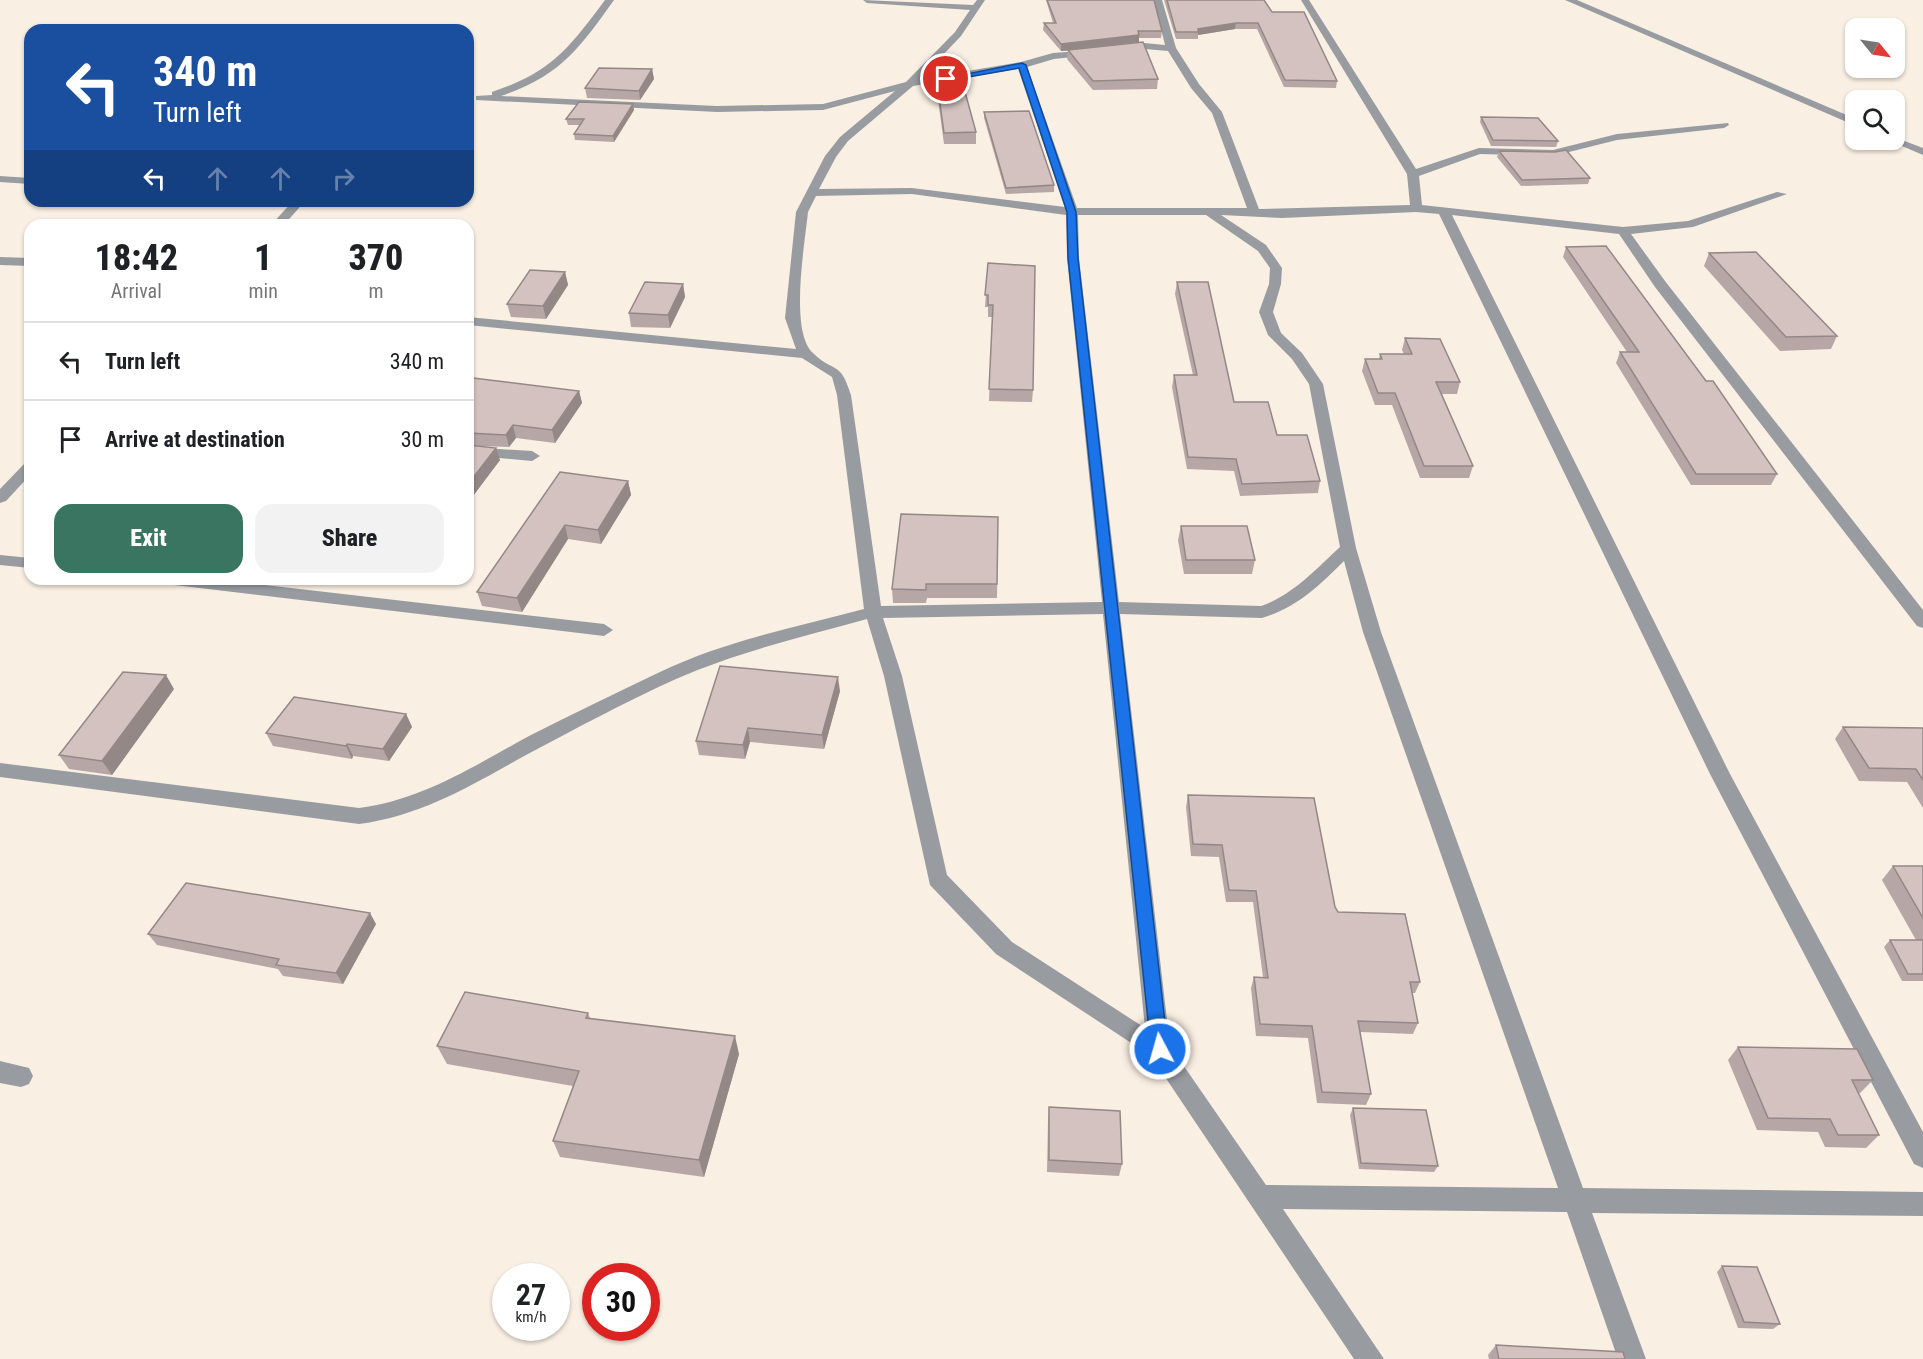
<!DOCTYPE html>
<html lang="en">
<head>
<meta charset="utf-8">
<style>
	body { margin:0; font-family:"Roboto Condensed",sans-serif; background:#f2f2f2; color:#202124; height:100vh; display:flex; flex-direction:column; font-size:22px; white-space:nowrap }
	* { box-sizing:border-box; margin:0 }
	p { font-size:20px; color:#757577 }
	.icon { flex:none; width:33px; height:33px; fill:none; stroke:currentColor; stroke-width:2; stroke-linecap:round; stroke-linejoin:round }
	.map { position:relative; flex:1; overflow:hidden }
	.panel { position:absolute; left:24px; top:219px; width:450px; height:366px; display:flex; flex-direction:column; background:#fff; border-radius:18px; box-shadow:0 2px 4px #0004 }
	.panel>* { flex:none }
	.top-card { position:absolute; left:24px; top:24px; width:450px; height:183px; border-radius:18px; box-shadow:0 2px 4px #0004; background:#1a4fa0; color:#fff; overflow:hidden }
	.needle { width:39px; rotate:120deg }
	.controls { position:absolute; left:1845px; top:18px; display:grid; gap:12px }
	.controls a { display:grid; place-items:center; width:60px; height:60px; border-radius:12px; background:#fff; box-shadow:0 2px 4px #0004; font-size:30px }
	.speed { position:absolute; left:492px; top:1263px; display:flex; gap:12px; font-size:30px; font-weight:700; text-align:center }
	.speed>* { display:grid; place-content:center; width:78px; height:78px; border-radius:50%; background:#fff; box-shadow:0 2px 4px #0004; line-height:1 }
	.speed small { font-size:15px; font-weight:400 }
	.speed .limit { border:9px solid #d22; background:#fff; color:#111 }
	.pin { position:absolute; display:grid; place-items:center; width:51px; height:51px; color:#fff; margin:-26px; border:3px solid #fff; border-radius:50%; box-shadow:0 2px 6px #0007 }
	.me { position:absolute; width:66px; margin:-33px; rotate:354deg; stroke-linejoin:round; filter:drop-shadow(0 0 4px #0008) }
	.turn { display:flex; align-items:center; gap:21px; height:126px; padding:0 30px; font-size:27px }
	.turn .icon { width:78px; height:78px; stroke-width:2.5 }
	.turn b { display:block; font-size:42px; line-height:51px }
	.lanes { display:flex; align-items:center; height:57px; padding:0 30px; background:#0003; justify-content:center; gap:30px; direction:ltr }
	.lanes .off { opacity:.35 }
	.eta { display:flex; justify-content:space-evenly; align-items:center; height:102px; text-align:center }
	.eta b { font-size:36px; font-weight:800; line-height:42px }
	.cta { display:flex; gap:12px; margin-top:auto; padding:12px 30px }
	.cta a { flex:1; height:69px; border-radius:18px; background:#397560; color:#fff; font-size:24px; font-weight:800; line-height:69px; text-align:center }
	.cta a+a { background:#f2f2f2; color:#202124 }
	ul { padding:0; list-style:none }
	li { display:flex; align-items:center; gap:18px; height:78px; padding:0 30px; border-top:2px solid #e0e0e0 }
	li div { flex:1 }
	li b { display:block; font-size:22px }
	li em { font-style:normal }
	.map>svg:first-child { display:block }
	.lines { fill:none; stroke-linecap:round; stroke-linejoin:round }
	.street { fill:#989ca1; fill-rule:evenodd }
	.wall { fill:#b6a7a6 }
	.shaded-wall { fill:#948887 }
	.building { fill:#d4c2c1; stroke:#948887; stroke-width:1.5 }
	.route { fill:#1a73e8; stroke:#114b97; stroke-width:1.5 }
</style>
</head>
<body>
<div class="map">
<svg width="1923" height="1359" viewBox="0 0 1923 1359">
	<rect width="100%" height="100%" fill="#faefe3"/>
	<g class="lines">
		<!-- street -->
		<g class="street">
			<path d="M 605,0 L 614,0 C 579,49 560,76 501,96 L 717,106 L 823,104 L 906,82 L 955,32 L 970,10 L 867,3 L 863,0 L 973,5 L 977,0 L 985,0 L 961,36 L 920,79 L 1021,62 L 1053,53 L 1094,50 L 1094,54 L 1091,55 L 1054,59 L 1027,67 L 1077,208 L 1247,208 L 1212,113 L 1191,88 L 1168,51 L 1134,48 L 1122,51 L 1117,48 L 1134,42 L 1165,45 L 1154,0 L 1162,0 L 1176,48 L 1199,84 L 1222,112 L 1259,209 L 1410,205 L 1407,174 L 1301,0 L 1309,0 L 1416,169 L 1479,148 L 1553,150 L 1617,134 L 1728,123 L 1729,125 L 1724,128 L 1617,140 L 1553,156 L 1480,154 L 1419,176 L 1422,205 L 1623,227 L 1688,221 L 1777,192 L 1787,194 L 1693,227 L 1631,234 L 1665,281 L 1923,610 L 1923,628 L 1917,626 L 1655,287 L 1619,234 L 1452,215 L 1730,774 L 1923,1132 L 1923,1168 L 1914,1164 L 1710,774 L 1439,214 L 1416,212 L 1282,218 L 1221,215 L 1266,245 L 1282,268 L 1281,284 L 1273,312 L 1281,333 L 1302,353 L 1323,384 L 1356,548 L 1381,632 L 1583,1188 L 1923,1192 L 1923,1216 L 1592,1213 L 1646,1359 L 1618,1359 L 1567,1212 L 1283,1209 L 1384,1359 L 1354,1359 L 1151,1056 L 996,954 L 930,885 L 884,676 L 867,619 C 802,637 737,652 676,679 C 625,702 575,729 526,755 C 470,786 423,815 359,824 L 0,777 L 0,763 L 359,808 C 422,800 474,766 529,736 C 572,714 616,693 660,672 C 724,641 796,627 864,609 L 837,395 L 832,377 L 802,358 L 468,325 L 468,317 L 796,349 L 785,318 L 796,212 L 825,156 L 840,137 L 895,91 L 823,110 L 717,112 L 476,100 L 476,96 L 492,95 L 492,92 C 552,72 569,48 605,0 ZM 1018,69 L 1065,207 L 912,188 L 819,189 L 836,157 L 848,141 L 913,86 ZM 912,194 L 1066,215 L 1067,258 L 1102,602 L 881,606 L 851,395 C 840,359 834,374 813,353 C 789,331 805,243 808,212 L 816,196 ZM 1078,215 L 1206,215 L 1258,251 L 1270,268 L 1269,284 L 1259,312 L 1268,335 L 1292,359 L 1309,384 L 1340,547 C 1316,569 1293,595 1261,606 L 1119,602 L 1079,258 ZM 1344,561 L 1363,632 L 1558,1188 L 1266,1185 L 1170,1046 L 1120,614 L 1262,618 C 1296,608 1319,586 1344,561 ZM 1103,614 L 1145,1028 L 1012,942 L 947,875 L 902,676 L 883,618 Z"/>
			<path d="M 1565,0 L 1577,0 L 1856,119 L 1856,126 Z"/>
			<path d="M 1894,137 L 1923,148 L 1923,155 L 1888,140 L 1894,140 Z"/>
			<path d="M 0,176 L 30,178 L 30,184 L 0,182 Z"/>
			<path d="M 293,201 L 305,201 L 284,225 L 271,225 Z"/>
			<path d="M 0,257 L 30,258 L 30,266 L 0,265 Z"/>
			<path d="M 468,447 L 532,451 L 540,456 L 532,461 L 468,455 Z"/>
			<path d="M 30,461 L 30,475 L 6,501 L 0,503 L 0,489 L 25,463 Z"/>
			<path d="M 0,555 L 30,558 L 30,568 L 0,565 Z"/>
			<path d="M 158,579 L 213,579 L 604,624 L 613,630 L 604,636 L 166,584 Z"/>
			<path d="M 0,1061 L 29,1068 L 33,1076 L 29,1084 L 21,1087 L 0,1083 Z"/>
		</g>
	</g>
	<!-- wall -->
	<g class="wall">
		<path d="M 1046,0 L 1154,0 L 1162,31 L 1161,38 L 1139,38 L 1139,42 L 1158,79 L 1157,89 L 1093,90 L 1067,59 L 1068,51 L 1061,51 L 1043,30 L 1044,23 L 1053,23 Z"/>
		<path d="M 1164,0 L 1264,0 L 1272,12 L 1337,81 L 1336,88 L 1284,87 L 1257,29 L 1235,29 L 1198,35 L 1198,39 L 1176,39 Z"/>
		<path d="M 652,69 L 654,79 L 640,100 L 587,98 L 585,88 Z"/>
		<path d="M 936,74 L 976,132 L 976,144 L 944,144 L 936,85 Z"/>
		<path d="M 634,110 L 614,142 L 575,140 L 574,134 L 580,125 L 568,125 L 566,119 Z"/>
		<path d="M 984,112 L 1054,185 L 1054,192 L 1006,194 L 984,118 Z"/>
		<path d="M 1481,117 L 1558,141 L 1556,147 L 1491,146 L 1480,122 Z"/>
		<path d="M 1499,151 L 1590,178 L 1588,184 L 1521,186 L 1497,157 Z"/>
		<path d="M 1566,247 L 1706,381 L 1777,474 L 1771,485 L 1691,485 L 1616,363 L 1620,352 L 1627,352 L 1563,257 Z"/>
		<path d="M 1709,253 L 1837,336 L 1831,349 L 1780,351 L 1704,266 Z"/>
		<path d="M 988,263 L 1033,390 L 1032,402 L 989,401 L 992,317 L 988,317 L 988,307 L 985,307 Z"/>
		<path d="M 565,272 L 568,285 L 546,319 L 511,317 L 507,304 Z"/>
		<path d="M 1177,282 L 1234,402 L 1277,435 L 1320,481 L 1318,493 L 1240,496 L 1234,471 L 1187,469 L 1172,387 L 1174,375 L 1193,375 L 1175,294 Z"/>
		<path d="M 683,284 L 685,297 L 670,328 L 631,327 L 629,313 Z"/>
		<path d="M 1405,338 L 1460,382 L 1457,394 L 1442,394 L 1473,466 L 1469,478 L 1420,478 L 1392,405 L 1375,405 L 1362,371 L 1365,359 L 1379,359 L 1380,354 L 1404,354 L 1402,350 Z"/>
		<path d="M 468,384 L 579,391 L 582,403 L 555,443 L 516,438 L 509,447 L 477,446 L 500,460 L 473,496 L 468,495 Z"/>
		<path d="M 560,472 L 628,481 L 631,495 L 601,544 L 568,539 L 522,612 L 482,606 L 477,592 Z"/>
		<path d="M 998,517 L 997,598 L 927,598 L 926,603 L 893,603 L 892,589 Z"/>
		<path d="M 1181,526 L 1255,560 L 1252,574 L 1184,574 L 1178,540 Z"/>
		<path d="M 353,579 L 368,579 L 366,581 Z"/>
		<path d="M 174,689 L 112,775 L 69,769 L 59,755 Z"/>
		<path d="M 840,691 L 824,749 L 750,742 L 745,759 L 699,755 L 696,741 Z"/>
		<path d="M 406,714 L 412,727 L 389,761 L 353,756 L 352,759 L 273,746 L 266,733 Z"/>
		<path d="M 1843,727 L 1923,728 L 1923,808 L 1907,782 L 1859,781 L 1835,739 Z"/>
		<path d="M 1188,795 L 1335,907 L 1338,912 L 1420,982 L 1415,993 L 1412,993 L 1418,1023 L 1413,1034 L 1360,1032 L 1371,1094 L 1366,1105 L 1317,1103 L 1308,1038 L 1256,1036 L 1251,988 L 1254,977 L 1263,977 L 1253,902 L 1226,902 L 1219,857 L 1191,856 L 1186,807 Z"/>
		<path d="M 1893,866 L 1923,866 L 1923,981 L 1902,981 L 1884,947 L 1890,940 L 1916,940 L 1882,880 Z"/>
		<path d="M 376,924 L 343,984 L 283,976 L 278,969 L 157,945 L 148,934 Z"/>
		<path d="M 588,1013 L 590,1018 L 739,1054 L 704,1177 L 560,1157 L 553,1141 L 573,1086 L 447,1064 L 437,1046 Z"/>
		<path d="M 1738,1047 L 1873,1080 L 1860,1093 L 1858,1093 L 1879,1135 L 1866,1148 L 1825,1147 L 1818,1132 L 1757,1130 L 1728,1060 Z"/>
		<path d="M 1049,1107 L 1122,1164 L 1119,1176 L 1047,1172 L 1048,1120 Z"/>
		<path d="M 1353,1108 L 1438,1166 L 1434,1172 L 1359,1169 L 1350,1115 Z"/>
		<path d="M 1722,1266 L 1780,1324 L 1773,1329 L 1738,1328 L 1717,1272 Z"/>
		<path d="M 1496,1345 L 1625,1359 L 1489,1359 L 1488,1355 Z"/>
	</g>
	<!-- shaded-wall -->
	<g class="shaded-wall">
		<path d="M 1236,23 L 1235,29 L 1198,35 L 1198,29 Z"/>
		<path d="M 1139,35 L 1139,42 L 1061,51 L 1061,44 Z"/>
		<path d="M 652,69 L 654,79 L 640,100 L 639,91 Z"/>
		<path d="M 633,104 L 634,110 L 614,142 L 613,136 Z"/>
		<path d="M 565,272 L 568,285 L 546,319 L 543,306 Z"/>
		<path d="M 683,284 L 685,297 L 670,328 L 668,315 Z"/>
		<path d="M 579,391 L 582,403 L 555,443 L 552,430 Z"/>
		<path d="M 513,425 L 516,438 L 509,447 L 506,435 Z"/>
		<path d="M 496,448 L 500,460 L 473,496 L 469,483 Z"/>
		<path d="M 628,481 L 631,495 L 601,544 L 598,530 Z"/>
		<path d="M 565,525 L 568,539 L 522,612 L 517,598 Z"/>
		<path d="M 166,675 L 174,689 L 112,775 L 102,761 Z"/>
		<path d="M 838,677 L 840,691 L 824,749 L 822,735 Z"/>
		<path d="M 406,714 L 412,727 L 389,761 L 383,749 Z"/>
		<path d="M 748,728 L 750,742 L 745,759 L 743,745 Z"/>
		<path d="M 347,744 L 353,756 L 352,759 L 346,746 Z"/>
		<path d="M 370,913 L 376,924 L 343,984 L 336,973 Z"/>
		<path d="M 735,1036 L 739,1054 L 704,1177 L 699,1160 Z"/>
	</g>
	<!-- building -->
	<g class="building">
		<path d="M 1047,0 L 1154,0 L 1162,31 L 1138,31 L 1139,35 L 1061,44 L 1044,23 L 1056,23 Z"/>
		<path d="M 1167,0 L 1264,0 L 1272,12 L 1304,12 L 1337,81 L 1285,80 L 1258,23 L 1236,23 L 1198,29 L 1198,32 L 1176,32 Z"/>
		<path d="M 1143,42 L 1158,79 L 1093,81 L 1068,50 Z"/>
		<path d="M 599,68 L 652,69 L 639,91 L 585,88 Z"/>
		<path d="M 959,70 L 976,132 L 944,133 L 936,74 Z"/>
		<path d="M 579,102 L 633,104 L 613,136 L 574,134 L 584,119 L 566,119 Z"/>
		<path d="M 1029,111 L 1054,185 L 1006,188 L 984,112 Z"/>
		<path d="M 1481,117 L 1538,118 L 1558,141 L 1493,140 Z"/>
		<path d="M 1566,150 L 1590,178 L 1522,180 L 1499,151 L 1555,152 Z"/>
		<path d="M 1606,246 L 1706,381 L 1713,381 L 1777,474 L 1696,474 L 1620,352 L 1639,352 L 1566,247 Z"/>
		<path d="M 1756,252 L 1837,336 L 1786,337 L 1709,253 Z"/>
		<path d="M 988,263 L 1035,266 L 1033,390 L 989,389 L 993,305 L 988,305 L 988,295 L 985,295 Z"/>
		<path d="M 530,270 L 565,272 L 543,306 L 507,304 Z"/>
		<path d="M 645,282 L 683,284 L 668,315 L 629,313 Z"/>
		<path d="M 1177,282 L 1208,282 L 1234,402 L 1268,402 L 1277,435 L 1307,435 L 1320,481 L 1242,484 L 1236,459 L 1188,457 L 1174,375 L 1197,375 Z"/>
		<path d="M 1405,338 L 1440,339 L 1460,382 L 1436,382 L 1473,466 L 1424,466 L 1395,393 L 1378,393 L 1365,359 L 1382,359 L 1380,354 L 1412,354 Z"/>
		<path d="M 473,378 L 579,391 L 552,430 L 513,425 L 506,435 L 468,433 L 468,384 Z"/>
		<path d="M 468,445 L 496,448 L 469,483 L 468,483 Z"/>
		<path d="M 560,472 L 628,481 L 598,530 L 565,525 L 517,598 L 477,592 Z"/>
		<path d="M 901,514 L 998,517 L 997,584 L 926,584 L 926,590 L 892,589 Z"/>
		<path d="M 1181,526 L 1247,526 L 1255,560 L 1186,560 Z"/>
		<path d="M 720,666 L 838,677 L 822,735 L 748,728 L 743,745 L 696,741 Z"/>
		<path d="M 123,672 L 166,675 L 102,761 L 59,755 Z"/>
		<path d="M 294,697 L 406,714 L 383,749 L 347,744 L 346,746 L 266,733 Z"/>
		<path d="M 1843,727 L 1923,728 L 1923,780 L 1916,769 L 1869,768 Z"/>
		<path d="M 1188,795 L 1314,798 L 1335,907 L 1338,912 L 1405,914 L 1420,982 L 1410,982 L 1418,1023 L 1358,1021 L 1371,1094 L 1322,1092 L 1312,1026 L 1260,1024 L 1254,977 L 1268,978 L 1256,891 L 1229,890 L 1222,845 L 1193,844 Z"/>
		<path d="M 1893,866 L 1923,866 L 1923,918 Z"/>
		<path d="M 186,883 L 370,913 L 336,973 L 276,965 L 279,959 L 148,934 Z"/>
		<path d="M 1890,940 L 1923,940 L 1923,974 L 1908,974 Z"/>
		<path d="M 465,992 L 588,1013 L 586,1018 L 735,1036 L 699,1160 L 553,1141 L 579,1071 L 437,1046 Z"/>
		<path d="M 1738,1047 L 1857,1049 L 1873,1080 L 1852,1080 L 1879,1135 L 1838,1135 L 1830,1119 L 1768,1118 Z"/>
		<path d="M 1049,1107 L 1120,1111 L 1122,1164 L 1049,1160 Z"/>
		<path d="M 1353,1108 L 1426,1110 L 1438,1166 L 1361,1163 Z"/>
		<path d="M 1722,1266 L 1757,1267 L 1780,1324 L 1744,1322 Z"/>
		<path d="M 1496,1345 L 1623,1352 L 1625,1359 L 1499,1359 Z"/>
	</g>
	<!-- route -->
	<path class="route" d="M 1022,63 L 1026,65 L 1076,212 L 1078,258 L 1168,1049 L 1166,1055 L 1160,1057 L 1153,1055 L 1151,1049 L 1068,258 L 1067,212 L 1019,68 L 946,81 L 942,79 Z"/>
</svg>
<div class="controls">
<a><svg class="needle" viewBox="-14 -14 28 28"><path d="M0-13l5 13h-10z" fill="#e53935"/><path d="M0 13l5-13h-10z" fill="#757577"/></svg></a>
<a><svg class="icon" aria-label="search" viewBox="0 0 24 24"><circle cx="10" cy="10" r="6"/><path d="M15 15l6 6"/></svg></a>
</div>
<div class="speed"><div>27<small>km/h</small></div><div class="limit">30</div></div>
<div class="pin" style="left:946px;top:79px;background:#d93025"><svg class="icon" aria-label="arrive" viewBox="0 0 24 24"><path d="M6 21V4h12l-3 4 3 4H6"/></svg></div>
<svg class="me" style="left:1160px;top:1049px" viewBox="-20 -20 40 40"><circle r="17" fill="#1a73e8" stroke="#fff" stroke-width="3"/><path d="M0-11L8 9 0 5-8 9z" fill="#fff"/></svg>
<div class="top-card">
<div class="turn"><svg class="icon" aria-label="left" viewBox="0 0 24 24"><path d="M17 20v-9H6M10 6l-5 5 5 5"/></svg><div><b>340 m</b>Turn left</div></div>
<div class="lanes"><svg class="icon" aria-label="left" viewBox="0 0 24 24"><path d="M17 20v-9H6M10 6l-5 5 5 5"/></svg><svg class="icon off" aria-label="ahead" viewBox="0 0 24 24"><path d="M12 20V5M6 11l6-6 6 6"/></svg><svg class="icon off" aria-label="ahead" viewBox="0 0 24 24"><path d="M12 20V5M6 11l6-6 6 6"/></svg><svg class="icon off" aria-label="right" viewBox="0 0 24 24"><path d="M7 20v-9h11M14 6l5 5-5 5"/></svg></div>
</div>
<section class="panel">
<div class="eta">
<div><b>18:42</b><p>Arrival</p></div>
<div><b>1</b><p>min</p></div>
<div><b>370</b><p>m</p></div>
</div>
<ul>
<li><svg class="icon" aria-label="left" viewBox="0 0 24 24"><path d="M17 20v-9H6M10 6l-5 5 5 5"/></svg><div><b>Turn left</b></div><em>340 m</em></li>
<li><svg class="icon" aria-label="arrive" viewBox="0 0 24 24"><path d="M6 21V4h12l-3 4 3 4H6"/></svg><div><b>Arrive at destination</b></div><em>30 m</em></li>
</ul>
<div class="cta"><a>Exit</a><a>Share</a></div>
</section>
</div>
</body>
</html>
